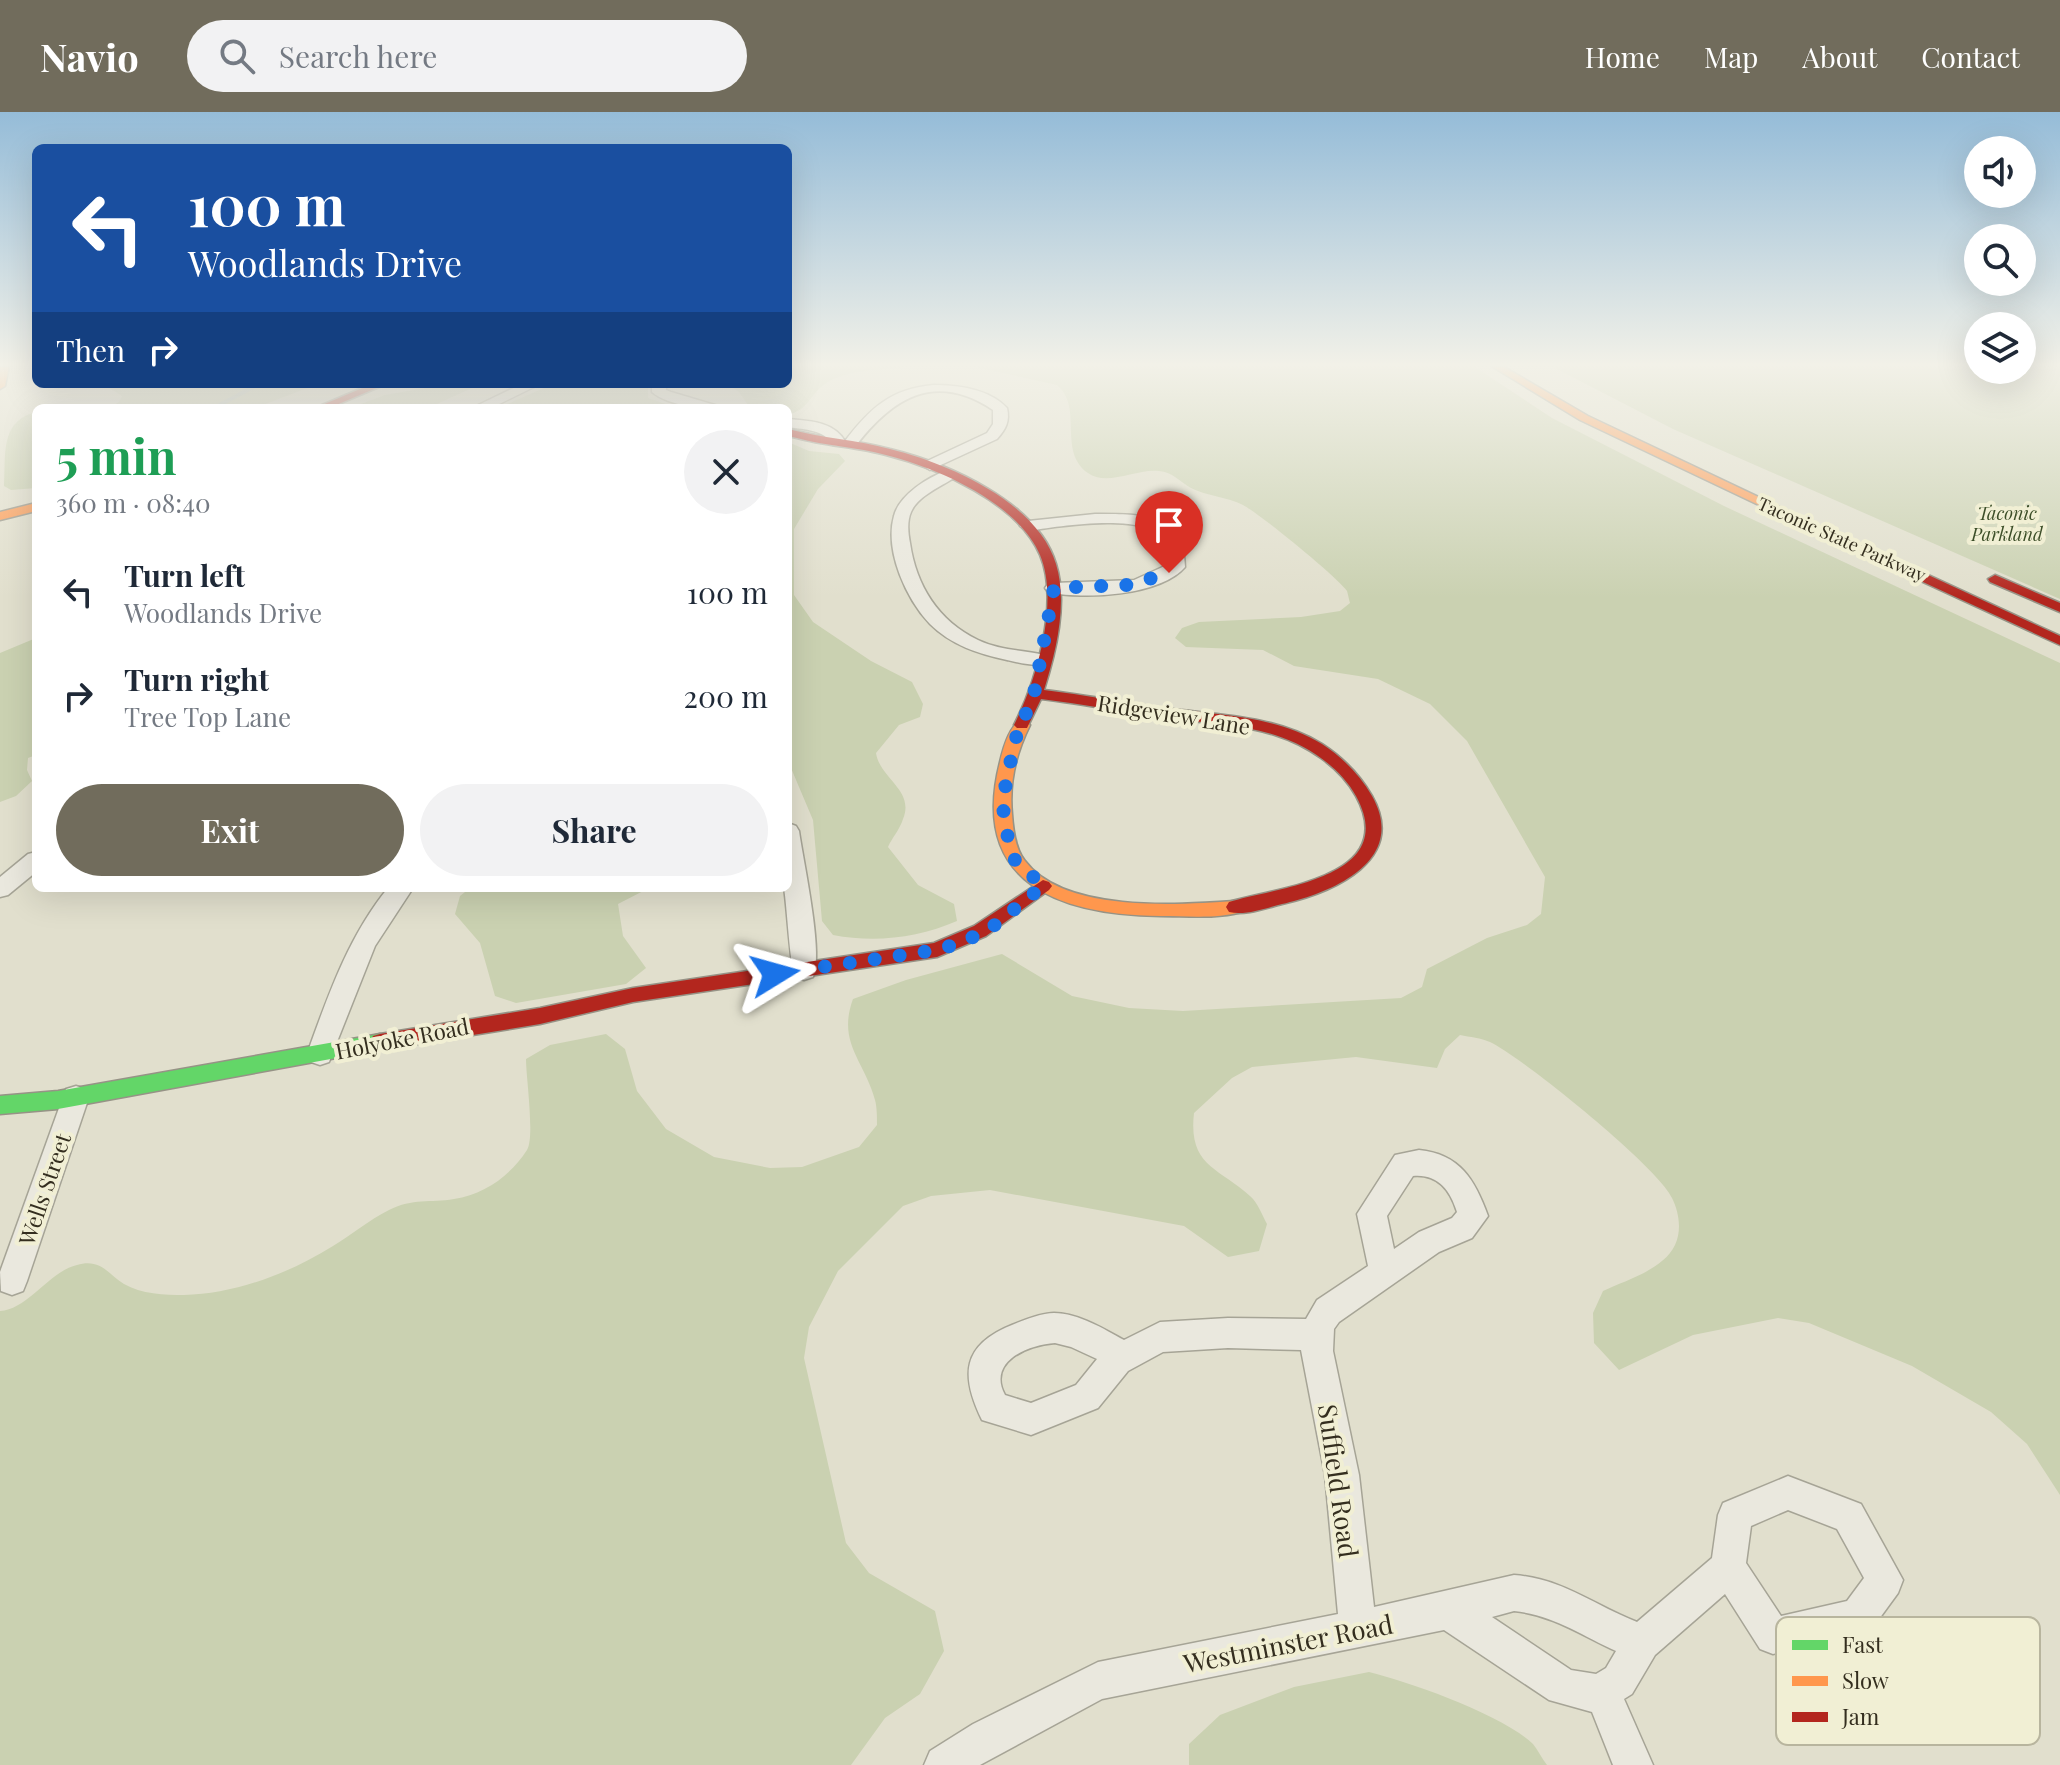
<!DOCTYPE html>
<html lang="en">
<head>
<meta charset="utf-8">
<style>
	body { margin:0; font-family:"Playfair Display",serif; background:#f2f2f3; color:#1f2937; height:100vh; display:flex; flex-direction:column; font-size:30px; white-space:nowrap }
	* { box-sizing:border-box; margin:0 }
	p { font-size:26px; color:#747a83 }
	.icon { flex:none; width:44px; height:44px; fill:none; stroke:currentColor; stroke-width:2; stroke-linecap:round; stroke-linejoin:round }
	.map { position:relative; flex:1; overflow:hidden }
	.panel { position:absolute; left:32px; top:292px; width:760px; height:488px; display:flex; flex-direction:column; background:#fff; border-radius:12px; box-shadow:0 8px 32px #0002 }
	.panel>* { flex:none }
	.top-card { position:absolute; left:32px; top:32px; width:760px; height:244px; border-radius:12px; box-shadow:0 8px 32px #0002; background:#1a4fa0; color:#fff; overflow:hidden }
	.controls { position:absolute; left:1964px; top:24px; display:grid; gap:16px }
	.controls a { display:grid; place-items:center; width:72px; height:72px; border-radius:50%; background:#fff; box-shadow:0 8px 32px #0002; font-size:40px }
	.pin { position:absolute; display:grid; place-items:center; width:68px; height:68px; color:#fff; margin:-82px -34px; border-radius:50% 50% 50% 0; rotate:-45deg; box-shadow:0 0 8px #0007 }
	.pin .icon { rotate:45deg }
	.me { position:absolute; width:88px; margin:-44px; rotate:82deg; stroke-linejoin:round; filter:drop-shadow(0 0 6px #0008) }
	.turn { display:flex; align-items:center; gap:28px; height:168px; padding:0 24px; font-size:36px }
	.turn .icon { width:104px; height:104px; stroke-width:2.5 }
	.turn b { display:block; font-size:56px; line-height:68px }
	.then { display:flex; align-items:center; height:76px; padding:0 24px; background:#0003; gap:16px; font-size:30px }
	.round { display:grid; place-items:center; flex:none; width:84px; height:84px; border-radius:42px; background:#f2f2f3 }
	.summary { display:flex; align-items:center; justify-content:space-between; height:136px; padding:0 24px }
	h1 { font-size:48px; font-weight:700; line-height:60px; color:#1e9e55 }
	.primary-button { display:flex; gap:16px; margin-top:auto; padding:16px 24px }
	.primary-button a { flex:1; height:92px; border-radius:48px; background:#716c5c; color:#fff; font-size:32px; font-weight:700; line-height:92px; text-align:center }
	.primary-button a+a { background:#f2f2f3; color:#1f2937 }
	ul { padding:0; list-style:none }
	li { display:flex; align-items:center; gap:24px; height:104px; padding:0 24px }
	li div { flex:1 }
	li b { display:block; font-size:30px }
	li em { font-style:normal }
	header { display:flex; align-items:center; gap:48px; box-sizing:border-box; height:112px; padding:0 40px; background:#716c5c; color:#fff }
	header strong { font-size:38px }
	nav { display:flex; gap:44px; margin-inline-start:auto; font-size:28px }
	.search { width:560px; height:72px; background:#f2f2f3; display:flex; align-items:center; gap:20px; box-sizing:border-box; padding:0 28px; border-radius:44px; color:#747a83; font-size:30px }
	.map>svg:first-child { display:block }
	.green { fill:#cad1b1 }
	.lines { fill:none; stroke-linecap:round; stroke-linejoin:round }
	.stream { stroke:#b8c7c0; stroke-width:4 }
	.street-casing { stroke:#a6a496; stroke-width:3 }
	.fast-casing { stroke:#969386; stroke-width:3 }
	.slow-casing { stroke:#969386; stroke-width:3 }
	.jam-casing { stroke:#969386; stroke-width:3 }
	.street { fill:#eae8de; fill-rule:evenodd }
	.fast { fill:#63d668; fill-rule:evenodd }
	.slow { fill:#ff974d; fill-rule:evenodd }
	.jam { fill:#b3261e; fill-rule:evenodd }
	.route { stroke:#1a73e8; stroke-width:14; stroke-dasharray:0 25.2 }
	.labels { text-anchor:middle; dominant-baseline:central; stroke-width:8; stroke-linejoin:round; paint-order:stroke }
	.far-park-label { font-size:18px; font-style:italic; fill:#3c4e28; stroke:#f1efd4 }
	.far-street-label { font-size:18px; fill:#342e1f; stroke:#f1efd4 }
	.street-label { font-size:22px; fill:#342e1f; stroke:#f1efd4 }
	.near-street-label { font-size:26px; fill:#342e1f; stroke:#f1efd4 }
	.key { fill:#f1efd4; stroke:#b8b59e; stroke-width:2 }
	.key-label { font-size:22px; fill:#342e1f }
</style>
</head>
<body>
<header>
<strong>Navio</strong>
<div class="search"><svg class="icon" aria-label="search" viewBox="0 0 24 24"><circle cx="10" cy="10" r="6"/><path d="M15 15l6 6"/></svg>Search here</div>
<nav><a>Home</a><a>Map</a><a>About</a><a>Contact</a></nav>
</header>
<div class="map">
<svg width="2060" height="1653" viewBox="0 0 2060 1653">
	<rect width="100%" height="100%" fill="#e1dfcd"/>
	<!-- green -->
	<g class="green">
		<path d="M 788,255 L 905,255 C 880,258 840,257 820,276 C 808,287 807,298 788,303 L 788,296 L 750,296 L 739,280 L 728,272 L 788,272 Z"/>
		<path d="M 976,255 L 1475,255 L 1552,306 L 1724,394 L 2060,551 L 2060,1383 L 2027,1332 L 1991,1300 L 1912,1254 L 1809,1211 L 1778,1206 L 1693,1223 L 1619,1258 L 1594,1231 L 1593,1201 L 1603,1179 C 1626,1168 1663,1158 1675,1133 C 1682,1118 1679,1100 1672,1086 C 1659,1056 1522,945 1490,930 C 1481,926 1470,925 1460,923 L 1445,937 L 1437,956 L 1356,945 L 1252,955 L 1232,966 L 1194,1001 C 1188,1054 1218,1055 1250,1084 C 1258,1091 1262,1103 1267,1112 L 1259,1139 L 1228,1145 L 1184,1114 L 990,1078 L 931,1084 L 903,1094 L 838,1159 L 809,1215 L 804,1246 L 846,1431 L 869,1461 L 935,1499 L 944,1539 L 920,1582 L 885,1606 L 851,1653 L 0,1653 L 0,1199 C 29,1197 48,1160 77,1153 C 101,1146 109,1163 124,1172 C 141,1182 165,1183 184,1183 C 235,1182 290,1161 333,1134 C 351,1123 369,1108 389,1098 C 413,1086 430,1091 454,1087 C 485,1082 510,1064 527,1038 C 535,1025 526,965 526,947 L 550,933 L 606,922 L 625,937 L 637,979 L 666,1017 L 714,1045 L 770,1056 L 802,1055 L 859,1035 L 877,1013 C 877,1005 877,995 875,988 C 864,948 837,931 853,887 L 906,868 L 1002,842 L 1072,884 L 1129,896 L 1183,899 L 1401,886 L 1422,875 L 1427,857 L 1487,826 L 1527,813 L 1541,802 L 1545,765 L 1467,629 L 1430,592 L 1378,567 L 1294,554 L 1263,538 L 1186,535 L 1175,526 L 1182,516 L 1199,510 L 1301,505 L 1340,499 L 1350,491 C 1349,488 1348,482 1347,479 C 1337,465 1260,402 1243,393 C 1227,385 1207,384 1191,376 C 1180,370 1173,360 1159,359 C 1137,356 1107,375 1088,361 C 1057,339 1084,296 1057,273 Z"/>
		<path d="M 1553,255 L 1978,255 L 1978,258 L 2022,258 L 2022,255 L 2060,255 L 2060,487 L 1673,317 Z"/>
		<path d="M 103,272 L 318,272 L 255,296 L 108,296 L 119,290 L 122,284 Z"/>
		<path d="M 448,272 L 481,272 L 428,296 L 350,296 L 385,283 Z"/>
		<path d="M 553,272 L 648,272 L 648,286 L 677,296 L 498,296 Z"/>
		<path d="M 32,301 L 36,302 L 36,376 L 11,378 L 4,374 C 6,343 0,312 32,301 Z"/>
		<path d="M 788,330 L 809,339 L 839,342 L 845,349 L 818,377 L 794,417 L 794,483 L 813,510 L 871,549 L 912,570 L 923,592 L 920,605 L 899,613 L 876,641 C 880,667 915,678 903,707 C 900,717 892,726 888,735 L 918,773 L 954,792 L 957,809 C 918,826 875,831 833,823 L 822,809 L 813,708 L 788,649 Z"/>
		<path d="M 36,526 L 36,643 L 28,646 L 27,658 L 32,669 L 16,684 L 0,690 L 0,541 Z"/>
		<path d="M 470,776 L 649,776 L 618,792 L 623,824 L 646,856 L 626,872 L 516,891 L 495,884 L 480,831 L 455,802 L 460,784 Z"/>
		<path d="M 1369,1560 C 1410,1570 1503,1603 1533,1632 C 1538,1638 1542,1647 1547,1653 L 1189,1653 L 1189,1632 L 1220,1603 L 1294,1575 Z"/>
	</g>
	<g class="lines">
		<!-- stream -->
		<path class="stream" d="M 214,296 L 259,272"/>
		<defs>
			<g id="street">
				<path d="M 522,272 L 540,272 L 491,296 L 472,296 Z"/>
				<path d="M 652,272 L 666,272 L 666,278 L 671,280 L 725,296 C 703,296 670,295 652,280 Z"/>
				<path d="M 933,273 C 959,273 989,277 1007,296 C 1010,309 1006,317 997,327 L 930,358 L 922,353 L 925,350 L 987,321 L 993,312 L 993,298 C 935,259 892,286 855,335 L 833,333 C 823,317 806,318 788,315 L 788,307 C 809,309 833,309 845,329 C 870,296 891,277 933,273 Z"/>
				<path d="M 949,358 L 957,363 L 954,366 C 940,375 918,384 911,400 C 907,409 908,421 910,431 C 916,473 938,509 978,528 C 1001,539 1025,538 1050,544 L 1052,548 L 1050,552 C 1036,555 1020,551 1007,548 C 979,542 951,533 930,512 C 907,488 884,439 894,404 C 899,383 929,364 949,358 Z"/>
				<path d="M 1095,402 C 1139,402 1184,400 1185,455 C 1160,484 1083,488 1048,480 L 1045,476 L 1048,472 L 1054,471 L 1134,468 L 1167,453 C 1167,448 1169,439 1168,434 C 1157,397 1056,415 1028,419 L 1020,414 L 1028,409 Z"/>
				<path d="M 788,711 L 796,714 L 799,719 C 803,748 824,843 813,865 L 804,868 L 795,865 C 790,855 787,793 784,776 L 788,776 Z"/>
				<path d="M 36,740 L 36,760 L 8,783 L 0,785 L 0,765 L 28,742 Z"/>
				<path d="M 388,776 L 413,776 L 375,834 L 329,950 L 320,953 L 311,950 L 307,942 C 328,884 348,825 388,776 Z"/>
				<path d="M 76,974 L 86,977 L 89,985 L 27,1169 L 23,1179 L 12,1183 L 1,1179 L 0,1160 L 63,985 L 66,977 Z"/>
				<path d="M 1419,1038 C 1460,1042 1475,1068 1488,1104 L 1472,1126 L 1439,1140 L 1339,1210 L 1334,1217 L 1333,1239 L 1359,1363 L 1374,1495 L 1514,1463 C 1564,1467 1593,1493 1637,1510 L 1712,1446 L 1718,1403 L 1723,1391 L 1788,1364 L 1861,1392 L 1903,1468 L 1898,1481 L 1871,1518 L 1773,1542 L 1760,1537 L 1725,1482 L 1655,1543 L 1632,1582 L 1624,1587 L 1653,1653 L 1613,1653 L 1592,1600 L 1549,1588 L 1444,1518 L 1102,1587 L 980,1653 L 924,1653 L 930,1639 L 973,1612 L 1098,1550 L 1338,1502 L 1325,1363 L 1301,1238 L 1228,1236 L 1163,1240 L 1128,1259 L 1098,1296 L 1031,1323 L 982,1308 C 960,1263 962,1233 1012,1213 C 1024,1208 1041,1201 1054,1201 C 1078,1201 1104,1217 1124,1228 L 1160,1210 L 1228,1206 L 1306,1207 L 1317,1188 L 1368,1154 L 1357,1102 L 1395,1043 ZM 1413,1064 C 1438,1062 1450,1078 1457,1100 L 1452,1106 L 1419,1120 L 1394,1137 L 1387,1104 ZM 1055,1231 L 1071,1235 L 1097,1247 L 1076,1273 L 1031,1291 L 1005,1283 C 987,1250 1027,1233 1055,1231 ZM 1788,1398 L 1837,1417 L 1864,1466 L 1847,1489 L 1781,1504 L 1746,1451 L 1751,1414 ZM 1514,1499 C 1553,1503 1581,1523 1616,1539 L 1606,1556 L 1596,1562 L 1571,1558 L 1492,1505 Z"/>
			</g>
			<path id="fast" d="M 380,922 L 387,924 L 390,930 L 387,936 L 380,938 L 58,997 L 0,1002 L 0,984 L 58,979 Z"/>
			<g id="slow">
				<path d="M 0,255 L 9,255 L 5,274 L 0,277 Z"/>
				<path d="M 1493,255 L 1504,255 L 1588,304 L 1872,439 L 1862,442 L 1580,308 Z"/>
				<path d="M 36,391 L 36,399 L 0,408 L 0,400 Z"/>
				<path d="M 1022,608 L 1030,613 C 1016,641 1009,671 1012,702 C 1013,717 1015,737 1025,749 C 1064,801 1177,793 1235,789 L 1244,795 L 1241,800 C 1217,807 1187,804 1161,804 C 1060,803 969,772 1000,650 C 1003,637 1009,613 1022,608 Z"/>
			</g>
			<g id="jam">
				<path d="M 372,272 L 386,272 L 329,296 L 315,296 Z"/>
				<path d="M 788,317 C 822,326 857,328 890,337 C 947,351 1038,390 1056,452 C 1068,491 1056,540 1044,578 C 1084,583 1123,590 1164,596 C 1216,603 1275,603 1322,632 C 1342,645 1360,663 1372,684 C 1408,748 1334,780 1282,792 C 1266,796 1245,804 1229,800 L 1226,795 L 1229,790 C 1278,775 1401,766 1356,684 C 1340,655 1307,633 1275,623 C 1241,612 1203,611 1167,606 C 1125,600 1083,592 1041,587 L 1027,616 L 1017,616 L 1014,613 C 1036,570 1060,490 1040,443 C 1018,391 938,356 886,343 C 857,335 826,334 797,326 L 788,324 Z"/>
				<path d="M 1862,436 L 1870,436 L 2060,524 L 2060,533 L 1862,442 Z"/>
				<path d="M 1995,463 L 2060,491 L 2060,500 L 1990,470 L 1988,467 Z"/>
				<path d="M 1043,768 L 1049,770 L 1052,774 L 1049,778 L 986,824 L 937,845 L 633,890 L 540,912 L 380,938 L 373,936 L 370,930 L 373,924 L 380,922 L 540,896 L 633,876 L 934,831 L 974,814 Z"/>
			</g>
		</defs>
		<!-- street casing -->
		<use href="#street" class="street-casing"/>
		<!-- fast casing -->
		<use href="#fast" class="fast-casing"/>
		<!-- slow casing -->
		<use href="#slow" class="slow-casing"/>
		<!-- jam casing -->
		<use href="#jam" class="jam-casing"/>
		<!-- street -->
		<use href="#street" class="street"/>
		<!-- fast -->
		<use href="#fast" class="fast"/>
		<!-- slow -->
		<use href="#slow" class="slow"/>
		<!-- jam -->
		<use href="#jam" class="jam"/>
	</g>
	<!-- sky -->
	<linearGradient id="sky" x2="0" y2="1"><stop stop-color="#95bcd8"/><stop offset="0.52" stop-color="#f2f1e8"/><stop offset="1" stop-color="#f2f1e8" stop-opacity="0"/></linearGradient>
	<rect width="2060" height="486" fill="url(#sky)"/>
	<g class="lines">
		<!-- route -->
		<path class="route" d="M 775,862 L 937,838 L 963,830 L 991,816 L 1043,774 L 1014,747 L 1004,711 L 1003,686 L 1015,628 L 1034,582 L 1054,476 L 1129,473 L 1169,461"/>
	</g>
	<g class="labels">
		<!-- far-park labels -->
		<g class="far-park-label">
			<text x="2007" y="401">Taconic<tspan x="2007" dy="21">Parkland</tspan></text>
		</g>
		<!-- far-street labels -->
		<g class="far-street-label">
			<text transform="translate(1842 427) rotate(24)">Taconic State Parkway</text>
		</g>
		<!-- street labels -->
		<g class="street-label">
			<text transform="translate(1174 602) rotate(9)">Ridgeview Lane</text>
			<text transform="translate(402 926) rotate(-11)">Holyoke Road</text>
			<text transform="translate(44 1077) rotate(-71)">Wells Street</text>
		</g>
		<!-- near-street labels -->
		<g class="near-street-label">
			<text transform="translate(1339 1369) rotate(82)">Suffield Road</text>
			<text transform="translate(1288 1531) rotate(-11)">Westminster Road</text>
		</g>
	</g>
	<!-- legend -->
	<rect x="1776" y="1505" width="264" height="128" rx="12" class="key"/>
	<rect x="1792" y="1528" width="36" height="10" fill="#63d668"/>
	<rect x="1792" y="1564" width="36" height="10" fill="#ff974d"/>
	<rect x="1792" y="1600" width="36" height="10" fill="#b3261e"/>
	<g class="key-label">
		<text x="1842" y="1541">Fast</text>
		<text x="1842" y="1577">Slow</text>
		<text x="1842" y="1613">Jam</text>
	</g>
</svg>
<div class="controls">
<a><svg class="icon" aria-label="sound" viewBox="0 0 24 24"><path d="M4 9h4l5-4v14l-5-4H4zM17 9q2 3 0 6"/></svg></a>
<a><svg class="icon" aria-label="search" viewBox="0 0 24 24"><circle cx="10" cy="10" r="6"/><path d="M15 15l6 6"/></svg></a>
<a><svg class="icon" aria-label="layers" viewBox="0 0 24 24"><path d="M12 4l9 5-9 5-9-5zM3 14l9 5 9-5"/></svg></a>
</div>
<div class="pin" style="left:1169px;top:461px;background:#d93025"><svg class="icon" aria-label="arrive" viewBox="0 0 24 24"><path d="M6 21V4h12l-3 4 3 4H6"/></svg></div>
<svg class="me" style="left:775px;top:862px" viewBox="-20 -20 40 40"><path d="M0-17L14 15 0 8-14 15z" fill="#1a73e8" stroke="#fff" stroke-width="4"/></svg>
<div class="top-card">
<div class="turn"><svg class="icon" aria-label="left" viewBox="0 0 24 24"><path d="M17 20v-9H6M10 6l-5 5 5 5"/></svg><div><b>100 m</b>Woodlands Drive</div></div>
<div class="then">Then<svg class="icon" aria-label="right" viewBox="0 0 24 24"><path d="M7 20v-9h11M14 6l5 5-5 5"/></svg></div>
</div>
<section class="panel">
<div class="summary"><div><h1>5 min</h1><p>360 m · 08:40</p></div><a class="round"><svg class="icon" aria-label="close" viewBox="0 0 24 24"><path d="M6 6l12 12M18 6L6 18"/></svg></a></div>
<ul>
<li><svg class="icon" aria-label="left" viewBox="0 0 24 24"><path d="M17 20v-9H6M10 6l-5 5 5 5"/></svg><div><b>Turn left</b><p>Woodlands Drive</p></div><em>100 m</em></li>
<li><svg class="icon" aria-label="right" viewBox="0 0 24 24"><path d="M7 20v-9h11M14 6l5 5-5 5"/></svg><div><b>Turn right</b><p>Tree Top Lane</p></div><em>200 m</em></li>
</ul>
<div class="primary-button"><a>Exit</a><a>Share</a></div>
</section>
</div>
</body>
</html>
